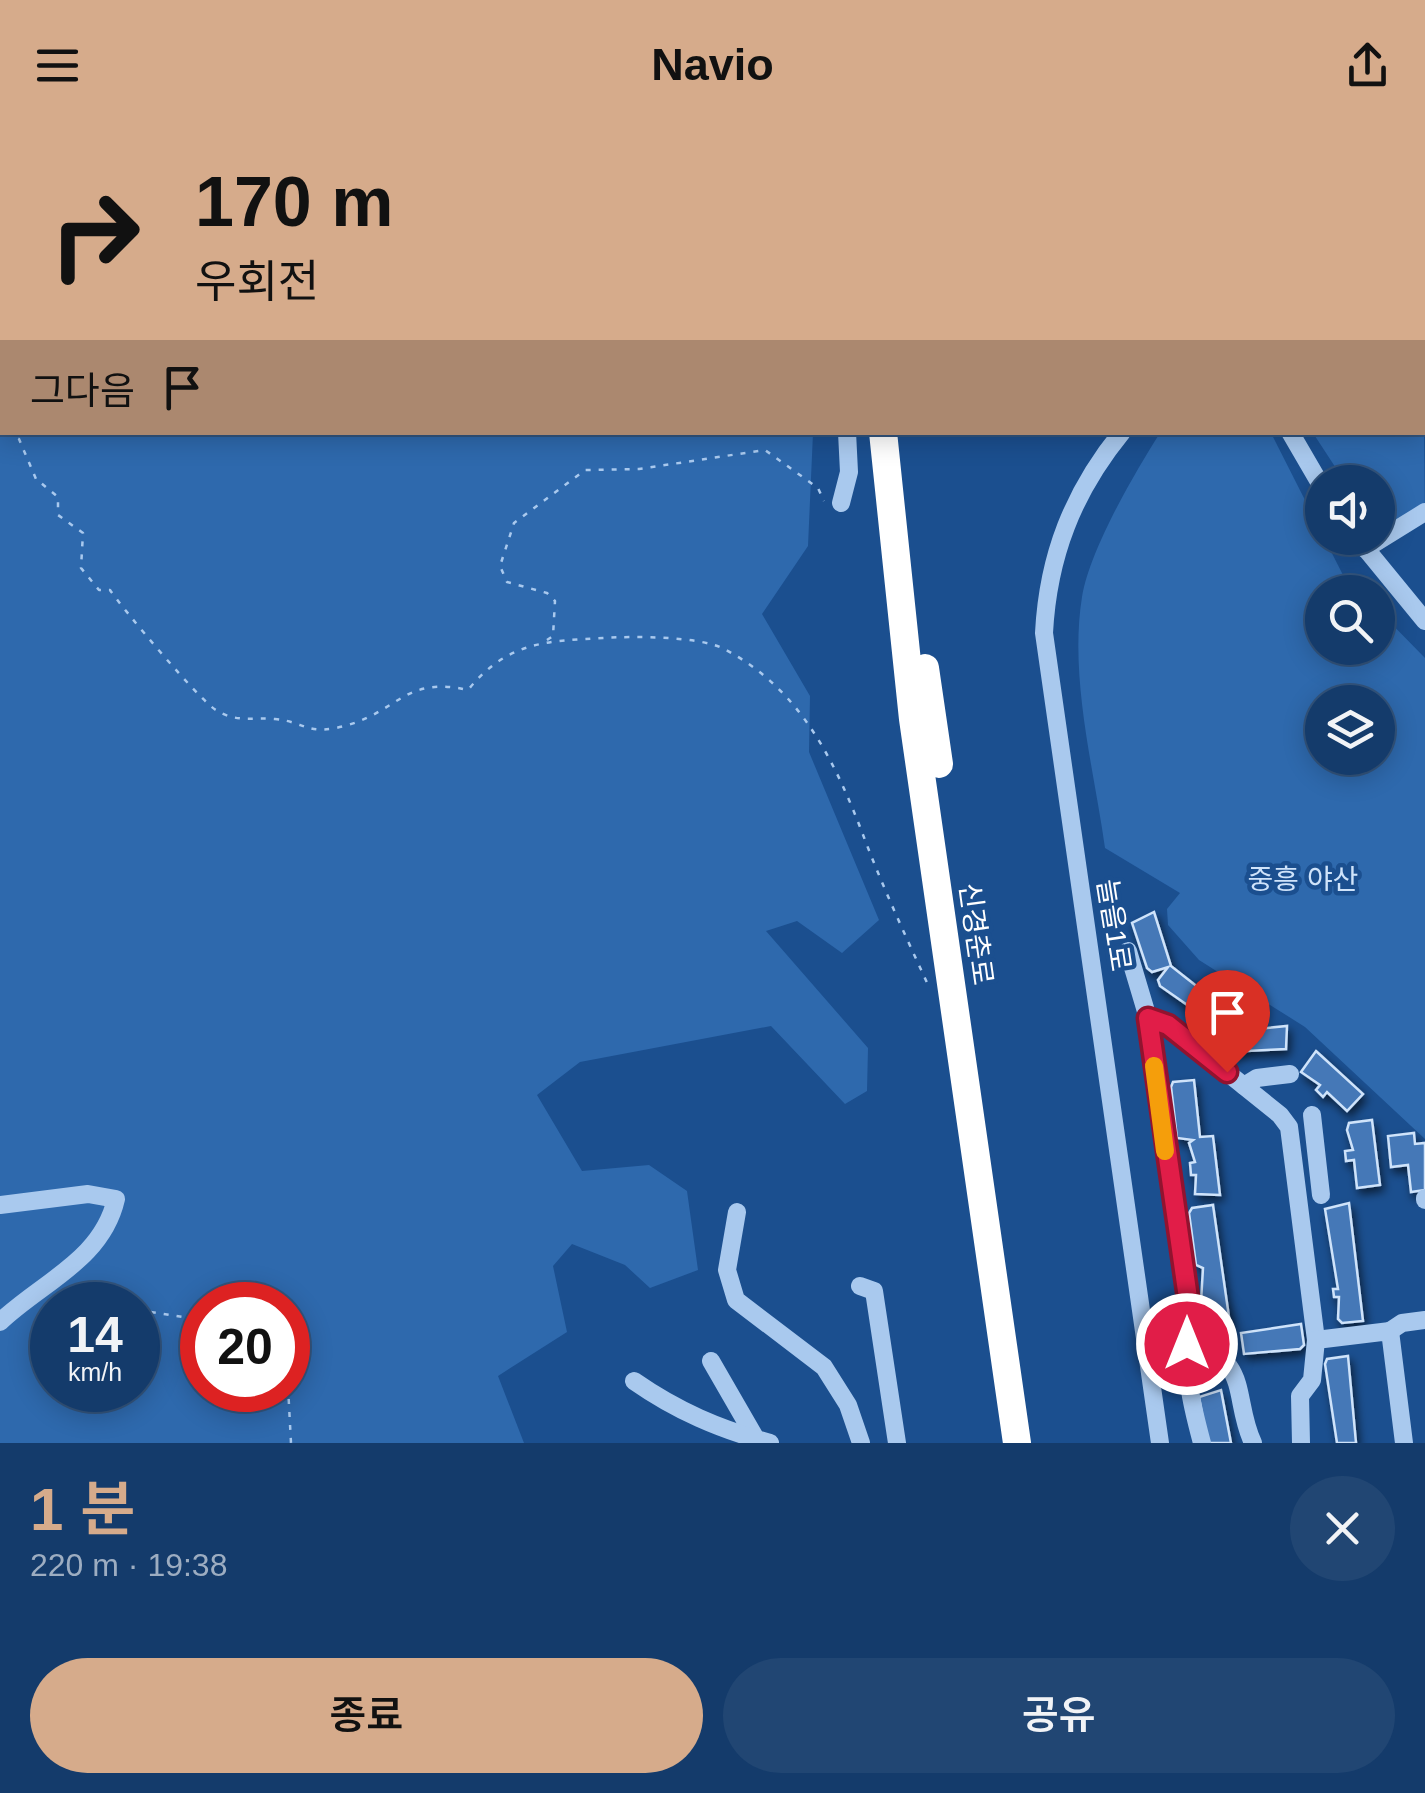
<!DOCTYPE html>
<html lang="ko">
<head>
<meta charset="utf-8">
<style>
	body { margin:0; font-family:Helvetica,"Noto Sans KR",sans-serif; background:#214673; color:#f1f3f6; height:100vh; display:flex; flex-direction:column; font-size:38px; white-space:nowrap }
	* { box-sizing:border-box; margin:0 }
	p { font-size:32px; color:#9dadc1 }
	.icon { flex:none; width:55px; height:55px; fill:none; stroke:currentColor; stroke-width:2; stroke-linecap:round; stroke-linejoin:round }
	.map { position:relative; height:1313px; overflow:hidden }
	.details { display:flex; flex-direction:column; background:#143b6b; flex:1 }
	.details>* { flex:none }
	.banner { position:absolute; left:0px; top:0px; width:1425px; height:305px; box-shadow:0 5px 25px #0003,0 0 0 2px #33557e; background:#d6ab8b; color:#111; overflow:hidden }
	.fabs { position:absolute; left:1305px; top:335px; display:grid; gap:20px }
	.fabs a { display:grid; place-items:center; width:90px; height:90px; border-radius:50%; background:#143b6b; box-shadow:0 5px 25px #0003,0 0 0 2px #33557e; font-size:50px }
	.speed { position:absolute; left:30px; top:1152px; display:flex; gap:20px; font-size:50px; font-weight:700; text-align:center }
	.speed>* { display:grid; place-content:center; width:130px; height:130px; border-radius:50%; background:#143b6b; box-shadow:0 5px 25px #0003,0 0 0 2px #33557e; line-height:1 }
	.speed small { font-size:25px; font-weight:400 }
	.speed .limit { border:15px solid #d22; background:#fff; color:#111 }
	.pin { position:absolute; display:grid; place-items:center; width:85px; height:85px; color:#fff; margin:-102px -42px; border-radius:50% 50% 50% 0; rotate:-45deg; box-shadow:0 0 10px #0007 }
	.pin .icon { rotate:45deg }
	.me { position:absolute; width:110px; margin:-55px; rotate:0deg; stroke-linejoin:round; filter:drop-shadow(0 0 8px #0008) }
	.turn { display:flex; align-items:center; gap:35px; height:210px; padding:0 30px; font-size:45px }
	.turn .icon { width:130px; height:130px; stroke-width:2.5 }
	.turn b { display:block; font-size:70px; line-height:85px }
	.then { display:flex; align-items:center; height:95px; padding:0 30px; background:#0003; gap:20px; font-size:38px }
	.round { display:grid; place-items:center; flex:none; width:105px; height:105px; border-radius:52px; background:#214673 }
	.headline { display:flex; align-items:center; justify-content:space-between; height:170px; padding:0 30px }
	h1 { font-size:60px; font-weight:600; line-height:75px; color:#d6ab8b }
	.action { display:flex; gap:20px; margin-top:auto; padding:20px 30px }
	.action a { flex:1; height:115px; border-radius:60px; background:#d6ab8b; color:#111; font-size:40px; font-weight:600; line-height:115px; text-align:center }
	.action a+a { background:#214673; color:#f1f3f6 }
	header { display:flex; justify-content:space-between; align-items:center; height:130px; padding:0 30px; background:#d6ab8b; color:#111; font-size:45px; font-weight:600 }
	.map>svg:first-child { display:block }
	.green { fill:#2e69ad; fill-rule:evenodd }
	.building { fill:#4478b7; stroke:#cfe3fa; stroke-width:2.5; filter:url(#shadow) }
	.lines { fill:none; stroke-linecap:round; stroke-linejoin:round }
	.path { stroke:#a9c9ee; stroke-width:2.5; stroke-dasharray:5 8; stroke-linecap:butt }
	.minor { stroke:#a9c9ee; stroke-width:18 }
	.highway { stroke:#fff; stroke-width:28 }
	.route-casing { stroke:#92132f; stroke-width:25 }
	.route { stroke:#e11d48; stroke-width:18 }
	.slow { stroke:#f59e0b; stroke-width:18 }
	.labels { text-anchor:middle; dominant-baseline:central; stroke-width:9; stroke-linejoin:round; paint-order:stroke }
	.park-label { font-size:28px; fill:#cfe3fa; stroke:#1b4f8f }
	.street-label { font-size:28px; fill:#fff; stroke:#1b4f8f }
</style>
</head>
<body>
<header><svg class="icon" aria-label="menu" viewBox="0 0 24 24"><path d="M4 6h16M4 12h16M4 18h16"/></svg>Navio<svg class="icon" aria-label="share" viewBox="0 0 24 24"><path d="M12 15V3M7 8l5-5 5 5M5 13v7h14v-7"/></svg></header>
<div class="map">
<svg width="1425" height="1313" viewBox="0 0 1425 1313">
	<defs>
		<filter id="shadow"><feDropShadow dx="3" dy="5.5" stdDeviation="5" flood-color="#0009"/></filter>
	</defs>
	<rect width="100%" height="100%" fill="#1b4f8f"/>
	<!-- green -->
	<g class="green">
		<path d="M 0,0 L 832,0 L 2,2 L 2,302 L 813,303 L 808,416 L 762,484 L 810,566 L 809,622 L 879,790 L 842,823 L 797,791 L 766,801 L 868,918 L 867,961 L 845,974 L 771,896 L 580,932 L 537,965 L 582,1041 L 649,1035 L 687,1061 L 698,1140 L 650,1158 L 625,1135 L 572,1114 L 553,1136 L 567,1202 L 498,1246 L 524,1313 L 0,1313 ZM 52,1175 L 138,1175 L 138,1260 L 52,1260 ZM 202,1175 L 288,1175 L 288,1260 L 202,1260 Z"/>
		<path d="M 1423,208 L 1425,389 L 1388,413 L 1378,399 L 1378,352 L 1345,352 L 1313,303 L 1422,302 Z"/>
		<path d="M 1160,303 L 1271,303 L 1344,447 L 1360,462 L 1322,462 L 1322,518 L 1378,518 L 1378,480 L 1425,528 L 1425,1009 L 1305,897 L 1199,830 L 1168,795 L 1167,779 L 1180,763 L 1105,718 C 1094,639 1069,548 1082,467 C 1090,419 1134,344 1160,303 ZM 1322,572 L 1378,572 L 1378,628 L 1322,628 Z"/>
	</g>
	<!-- building -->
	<g class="building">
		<path d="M 1154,782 L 1171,836 L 1218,873 L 1206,888 L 1160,856 L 1158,850 L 1168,837 L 1152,842 L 1147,838 L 1132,793 Z"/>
		<path d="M 1287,896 L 1286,919 L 1228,922 L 1226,902 Z"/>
		<path d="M 1316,921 L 1363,964 L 1347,981 L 1327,962 L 1323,967 L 1316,960 L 1320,955 L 1301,942 Z"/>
		<path d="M 1194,950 L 1200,1007 L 1213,1006 L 1220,1065 L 1195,1064 L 1196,1045 L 1191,1045 L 1190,1033 L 1195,1032 L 1189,1013 L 1193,1010 L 1177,1008 L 1171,957 L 1173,952 Z"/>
		<path d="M 1372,990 L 1380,1055 L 1357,1058 L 1354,1030 L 1346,1031 L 1345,1021 L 1353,1020 L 1347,1000 L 1349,993 Z"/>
		<path d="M 1414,1003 L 1415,1014 L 1425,1013 L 1425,1060 L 1411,1062 L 1408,1035 L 1391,1037 L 1388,1006 Z"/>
		<path d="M 1349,1073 L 1363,1191 L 1342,1193 L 1338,1189 L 1339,1167 L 1334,1167 L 1333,1159 L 1338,1159 L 1325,1079 Z"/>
		<path d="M 1213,1075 L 1230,1194 L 1210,1197 L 1206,1172 L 1201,1172 L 1203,1138 L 1196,1135 L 1189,1083 L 1192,1078 Z"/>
		<path d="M 1301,1194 L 1304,1215 L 1300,1219 L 1244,1224 L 1241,1203 Z"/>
		<path d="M 1348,1226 L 1356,1313 L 1337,1313 L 1325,1234 L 1327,1229 Z"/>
		<path d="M 1221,1260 L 1231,1313 L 1207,1313 L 1199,1267 Z"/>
	</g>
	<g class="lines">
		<!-- path -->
		<g class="path">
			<path d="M 0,299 L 2,300"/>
			<path d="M 7,302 L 19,309 L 36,349 L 58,367 L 58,385 L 83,403 L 81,438 L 99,460 L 110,460 C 122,478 200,571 216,580 C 236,593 253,587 275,589 C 307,592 306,607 348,595 C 399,580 406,546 468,560 C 507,512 545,511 603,508 C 632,506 700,506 724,519 C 801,559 836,633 865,710 C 884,760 907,809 929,857"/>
			<path d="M 547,510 L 553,506 L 555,471 L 547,463 L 507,452 L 500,436 L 514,393 L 585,340 L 639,339 L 765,320 L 818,358 L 824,371"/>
			<path d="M 56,1166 L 108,1175"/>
			<path d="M 138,1180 L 202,1190"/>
			<path d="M 288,1256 L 291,1313"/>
		</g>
		<!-- minor -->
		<g class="minor">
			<path d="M 1088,0 L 1110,2"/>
			<path d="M 1216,0 L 1216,2"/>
			<path d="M 1379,0 L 1380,2"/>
			<path d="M 860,2 L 860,0"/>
			<path d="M 1151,2 L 1151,0"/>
			<path d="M 1243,2 L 1243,0"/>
			<path d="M 1422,96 L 1425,95"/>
			<path d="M 1122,302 C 1073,362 1048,426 1044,503 L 1160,1313"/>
			<path d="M 1290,302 L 1322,357"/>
			<path d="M 841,373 L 849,342 L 847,302"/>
			<path d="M 1357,408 L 1425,491"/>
			<path d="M 1365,419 L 1425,382"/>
			<path d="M 1128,821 L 1148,888 L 1192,1196 C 1181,1234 1192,1276 1202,1313"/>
			<path d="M 1148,888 L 1168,895 L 1280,985 L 1289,997 L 1316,1210"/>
			<path d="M 1244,956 L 1257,948 L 1290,944"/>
			<path d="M 1312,985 L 1321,1065"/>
			<path d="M 1425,1068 L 1425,1070"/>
			<path d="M 0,1075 L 88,1064 L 116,1069 C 102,1130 42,1152 0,1192"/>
			<path d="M 737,1082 L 727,1140 L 736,1170 L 824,1237 L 848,1275 L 861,1313"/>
			<path d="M 860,1156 L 874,1161 L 897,1313"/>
			<path d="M 1390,1201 L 1402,1193 L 1425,1190"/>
			<path d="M 1187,1214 C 1252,1227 1232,1269 1253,1313"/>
			<path d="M 711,1231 L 756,1309"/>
			<path d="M 634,1251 C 677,1281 719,1299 770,1313"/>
			<path d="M 1301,1313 L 1300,1266 L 1312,1250 L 1316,1210 L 1390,1201 L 1404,1313"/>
		</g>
		<!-- highway -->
		<g class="highway">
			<path d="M 906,2 L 907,0"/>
			<path d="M 883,302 L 913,589 L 1017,1313"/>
			<path d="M 925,538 L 939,634"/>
		</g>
	</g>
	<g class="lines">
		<defs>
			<path id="route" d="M 1187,1214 L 1192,1196 L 1148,888 L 1168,895 L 1227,942"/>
		</defs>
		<!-- route casing -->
		<use href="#route" class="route-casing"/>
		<!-- route -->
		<use href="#route" class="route"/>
		<!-- slow -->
		<path class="slow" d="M 1154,936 L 1165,1021"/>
	</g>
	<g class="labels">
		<!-- park labels -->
		<g class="park-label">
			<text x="1303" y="749">중흥 야산</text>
		</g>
		<!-- street labels -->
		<g class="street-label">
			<text transform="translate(1114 795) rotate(81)">늘을1로</text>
			<text transform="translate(976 804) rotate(82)">신경춘로</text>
		</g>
	</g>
</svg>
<div class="fabs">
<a><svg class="icon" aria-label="sound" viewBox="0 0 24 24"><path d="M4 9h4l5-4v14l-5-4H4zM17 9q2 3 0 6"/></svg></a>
<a><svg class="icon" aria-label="search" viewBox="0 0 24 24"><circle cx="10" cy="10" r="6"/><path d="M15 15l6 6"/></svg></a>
<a><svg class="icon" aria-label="layers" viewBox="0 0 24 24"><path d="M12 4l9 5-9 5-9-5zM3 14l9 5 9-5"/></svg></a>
</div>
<div class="speed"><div>14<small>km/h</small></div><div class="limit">20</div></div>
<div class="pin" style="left:1227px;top:942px;background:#d93025"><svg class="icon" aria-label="arrive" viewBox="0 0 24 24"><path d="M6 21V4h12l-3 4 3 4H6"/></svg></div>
<svg class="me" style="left:1187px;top:1214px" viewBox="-20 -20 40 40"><circle r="17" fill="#e11d48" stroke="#fff" stroke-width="3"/><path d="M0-11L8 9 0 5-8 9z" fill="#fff"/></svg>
<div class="banner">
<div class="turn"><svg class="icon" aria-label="right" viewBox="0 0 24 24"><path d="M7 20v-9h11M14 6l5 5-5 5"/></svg><div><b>170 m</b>우회전</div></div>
<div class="then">그다음<svg class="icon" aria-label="arrive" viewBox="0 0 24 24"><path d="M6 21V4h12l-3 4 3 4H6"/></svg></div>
</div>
</div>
<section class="details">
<div class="headline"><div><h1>1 분</h1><p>220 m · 19:38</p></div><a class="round"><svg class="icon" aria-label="close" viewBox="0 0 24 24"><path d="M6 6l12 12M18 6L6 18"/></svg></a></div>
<div class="action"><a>종료</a><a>공유</a></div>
</section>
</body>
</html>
